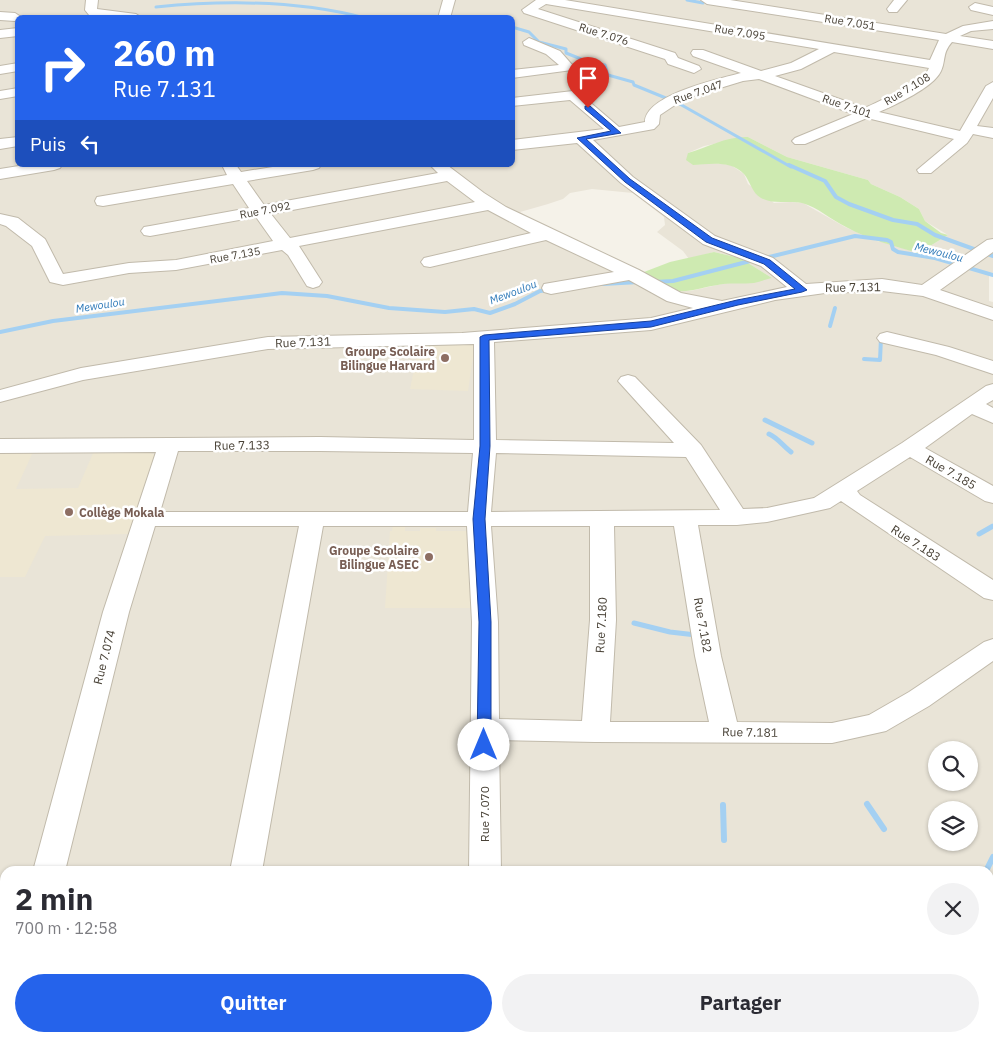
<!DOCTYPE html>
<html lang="fr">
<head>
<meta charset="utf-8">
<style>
	body { margin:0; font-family:"IBM Plex Sans",sans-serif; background:#f2f2f3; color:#2b2b33; height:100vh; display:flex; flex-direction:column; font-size:19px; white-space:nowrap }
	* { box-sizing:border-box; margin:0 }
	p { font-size:16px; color:#7c7c81 }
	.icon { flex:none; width:28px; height:28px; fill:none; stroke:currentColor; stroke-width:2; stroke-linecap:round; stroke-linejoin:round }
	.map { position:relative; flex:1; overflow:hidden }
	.details { position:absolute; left:0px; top:866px; width:994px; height:176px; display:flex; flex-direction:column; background:#fff; border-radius:15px 15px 0 0; box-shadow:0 1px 4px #0004 }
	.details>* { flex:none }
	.guide { position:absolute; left:15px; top:15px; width:500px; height:152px; border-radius:8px; box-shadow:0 1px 4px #0004; background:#2563eb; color:#fff; overflow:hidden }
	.buttons { position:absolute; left:928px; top:741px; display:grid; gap:10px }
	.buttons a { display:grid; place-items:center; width:50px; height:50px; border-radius:50%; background:#fff; box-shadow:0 1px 4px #0004; font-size:25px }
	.pin { position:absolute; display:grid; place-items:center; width:42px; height:42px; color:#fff; margin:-51px -21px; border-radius:50% 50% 50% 0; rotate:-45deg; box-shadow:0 0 5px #0007 }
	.pin .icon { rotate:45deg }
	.me { position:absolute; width:55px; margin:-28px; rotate:0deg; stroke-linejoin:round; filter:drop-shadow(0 0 4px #0008) }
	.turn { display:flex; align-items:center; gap:18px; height:105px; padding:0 15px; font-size:22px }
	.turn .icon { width:65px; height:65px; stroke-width:2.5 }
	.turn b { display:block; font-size:35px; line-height:42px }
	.then { display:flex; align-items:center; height:48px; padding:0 15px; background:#0003; gap:10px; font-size:19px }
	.round { display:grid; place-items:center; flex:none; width:52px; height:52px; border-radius:26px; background:#f2f2f3 }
	.headline { display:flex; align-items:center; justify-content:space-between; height:85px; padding:0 15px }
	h1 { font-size:30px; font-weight:700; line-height:38px }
	.action { display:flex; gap:10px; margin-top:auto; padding:10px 15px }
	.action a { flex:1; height:58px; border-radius:30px; background:#2563eb; color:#fff; font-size:20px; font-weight:700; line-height:58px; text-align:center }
	.action a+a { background:#f2f2f3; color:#2b2b33 }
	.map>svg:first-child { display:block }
	.residential { fill:#e9e4d7; fill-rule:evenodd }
	.education { fill:#eee7d2 }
	.green { fill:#ceeab1 }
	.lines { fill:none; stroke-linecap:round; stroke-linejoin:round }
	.stream-far3 { stroke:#a4d0f2; stroke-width:3 }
	.stream-far2 { stroke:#a4d0f2; stroke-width:4 }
	.stream-far1 { stroke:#a4d0f2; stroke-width:5 }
	.stream { stroke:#a4d0f2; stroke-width:6 }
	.minor-casing { stroke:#c1baab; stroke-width:2 }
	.minor { fill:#fff; fill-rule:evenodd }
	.route { fill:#2563eb; stroke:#184099 }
	.education-dot { fill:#8d6e63; stroke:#fff; stroke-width:2 }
	.labels { text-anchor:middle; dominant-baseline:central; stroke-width:5; stroke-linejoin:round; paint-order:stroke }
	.far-street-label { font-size:11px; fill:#494237; stroke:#fff }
	.far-water-label { font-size:11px; font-style:italic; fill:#2c78b8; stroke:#fff }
	.street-label { font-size:12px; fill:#494237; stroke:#fff }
	.education-label { font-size:12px; font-weight:bold; fill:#785e54; stroke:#fff; text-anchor:end }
</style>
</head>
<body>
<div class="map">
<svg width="993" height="1042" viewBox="0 0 993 1042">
	<rect width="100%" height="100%" fill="#f5f2e9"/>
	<!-- residential -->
	<path class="residential" d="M 0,0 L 993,0 L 993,274 L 989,275 L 989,301 L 993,302 L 993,1042 L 0,1042 ZM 18,18 L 512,18 L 512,165 L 18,165 ZM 748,137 L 787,157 L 868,180 L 871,184 L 900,197 L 919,209 L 925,221 L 948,235 L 930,246 L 921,254 L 894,245 L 877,241 L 845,227 L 803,203 L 791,202 L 774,203 L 748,184 L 744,174 L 731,165 L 714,163 L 693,165 L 688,153 L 704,146 ZM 592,189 L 633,193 L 664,217 L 665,225 L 657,232 L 683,251 L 689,259 L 714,252 L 740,258 L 772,278 L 722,284 L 690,291 L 660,287 L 644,272 L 545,229 L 520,212 L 548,204 L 563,199 L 570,193 ZM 936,750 L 969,750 L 969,782 L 936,782 ZM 936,810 L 969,810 L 969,842 L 936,842 ZM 5,871 L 989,871 L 989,1038 L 5,1038 Z"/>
	<!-- education -->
	<g class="education">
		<path d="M 475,343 L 468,391 L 410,389 L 419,345 Z"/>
		<path d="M 145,450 L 158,457 L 129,534 L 45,536 L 25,577 L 0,577 L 0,452 L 33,452 L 16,489 L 78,488 L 94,451 Z"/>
		<path d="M 393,525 L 405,525 L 405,531 L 420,531 L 420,528 L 436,528 L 436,531 L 469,531 L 469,583 L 471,589 L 471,608 L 385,608 L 390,531 L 392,531 Z"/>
	</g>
	<!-- green -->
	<g class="green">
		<path d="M 748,137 L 787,157 L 868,180 L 871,184 L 900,197 L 919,209 L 925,221 L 941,233 L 948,235 L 930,246 L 921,254 C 895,246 869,240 846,227 C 831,220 818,207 802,203 C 788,200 774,205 761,198 C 752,193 750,181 744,174 C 731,160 709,164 693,165 L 686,160 L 688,153 C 708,147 727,136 748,137 Z"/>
		<path d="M 714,252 L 740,258 L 772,278 C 766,279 760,282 754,283 C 743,284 733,283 723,284 C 685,290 676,301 644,272 L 670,262 Z"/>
	</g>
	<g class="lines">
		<!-- stream-far3 -->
		<g class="stream-far3">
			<path d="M 687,0 L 703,3"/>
			<path d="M 156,7 C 226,0 297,0 365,18"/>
			<path d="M 512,27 L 529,32 L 539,42 L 566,49 L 566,53 L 591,63 L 605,65 L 608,75 L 633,82 L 634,85 L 678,103 L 791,167"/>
		</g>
		<!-- stream-far2 -->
		<g class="stream-far2">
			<path d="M 789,165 L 825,181 L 836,197 L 849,204 L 893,220 L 917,224 L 935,235 L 993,256"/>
			<path d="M 765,258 L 855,236 L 887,240 L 891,242 L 893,249 L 898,252 L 935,258 L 993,275"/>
			<path d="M 655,282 L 673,281 L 754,260"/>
			<path d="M 603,284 L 639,282"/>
			<path d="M 830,326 L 835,308"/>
			<path d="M 0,332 L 53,321 L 282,293 L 327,296 L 389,308 L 445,312 L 474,309 L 490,313 L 515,304 L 540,291 L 550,290"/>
			<path d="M 864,359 L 880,360 L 881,338"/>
		</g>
		<!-- stream-far1 -->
		<g class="stream-far1">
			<path d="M 765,420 L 812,443"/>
			<path d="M 769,434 C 778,438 783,446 791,452"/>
			<path d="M 979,534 L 993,526"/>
			<path d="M 634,623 L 670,632 L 696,635"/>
		</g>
		<!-- stream -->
		<g class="stream">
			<path d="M 867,804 L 884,829"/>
			<path d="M 723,805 L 724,840"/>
			<path d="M 986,871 L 993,857"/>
			<path d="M 892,1042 L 896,1038"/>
		</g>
		<defs>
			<g id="minor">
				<path d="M 86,0 L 98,0 L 97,9 L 136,14 L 142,18 L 106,18 L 89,15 L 85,10 Z"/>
				<path d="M 443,0 L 455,0 L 450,18 L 438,18 Z"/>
				<path d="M 536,0 L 565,0 L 930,60 L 939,40 L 707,4 L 701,0 L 730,0 L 946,34 L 963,26 L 993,21 L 993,29 L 971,31 L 960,36 L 993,41 L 993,49 L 952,42 C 942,53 946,61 941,71 C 934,87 895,105 879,112 L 960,131 L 986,86 L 993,82 L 993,98 L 977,126 L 993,128 L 993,138 L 973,134 L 967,143 L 931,173 L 919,173 L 917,170 L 954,139 L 867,118 L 805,144 L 795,144 L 792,141 L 795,138 L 853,114 L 759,79 L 743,81 L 684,99 L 660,115 L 659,124 L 654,129 L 593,140 L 633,177 L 715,236 L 773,258 L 806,284 L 882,279 L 922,285 L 987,240 L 993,239 L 993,252 L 940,290 L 993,308 L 993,320 L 923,296 L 882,291 L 825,293 L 775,300 L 651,330 L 494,342 L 496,440 L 674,443 L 618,381 L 621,377 L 628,375 L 635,377 L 701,445 L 743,509 L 767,508 L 814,498 L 902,443 L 986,386 L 993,384 L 993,400 L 986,404 L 993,408 L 993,423 L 972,414 L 925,448 L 993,486 L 993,503 L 985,501 L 910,457 L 857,491 L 860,495 L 993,580 L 993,600 L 984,598 L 841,501 L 830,508 L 767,522 L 737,525 L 698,525 L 721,656 L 737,722 L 832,723 L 869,715 L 909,692 L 984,642 L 993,639 L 993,661 L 929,706 L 886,731 L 832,743 L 595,742 L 499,740 L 501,871 L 469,871 L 472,622 L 467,526 L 323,526 L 262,871 L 230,871 L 299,526 L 155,526 L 129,612 L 65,871 L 33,871 L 103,612 L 156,452 L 0,453 L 0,439 L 320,437 L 474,440 L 474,344 L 268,349 L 83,380 L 0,402 L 0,390 L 81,368 L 268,337 L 462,333 L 651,318 L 693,308 L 667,301 L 629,280 L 551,294 L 544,292 L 542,288 L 544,284 L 614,272 L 546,240 L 430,267 L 424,266 L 421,262 L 424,258 L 531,233 L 488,210 L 299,246 L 322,282 L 319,286 L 313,288 L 307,286 L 288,255 L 282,250 L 176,270 L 129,273 L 63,285 L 50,282 L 32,246 L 6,226 L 0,224 L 0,214 L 18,218 L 45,239 L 63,274 L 129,263 L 176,260 L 273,241 L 256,217 L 150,236 L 144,235 L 141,231 L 144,227 L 150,226 L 249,208 L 233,184 L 103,206 L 97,205 L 95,201 L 97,197 L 227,175 L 222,165 L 236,165 L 241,172 L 285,165 L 321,165 L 319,168 L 313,170 L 247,181 L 264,205 L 438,173 L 430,165 L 447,165 L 484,193 L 506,207 L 639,270 L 681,293 L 722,301 L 787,287 L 761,266 L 703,244 L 621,183 L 577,143 L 512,150 L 512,140 L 604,129 L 570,100 L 512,106 L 512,98 L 573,91 L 578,92 L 619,127 L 645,122 C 645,95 718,79 741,73 L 693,56 L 691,53 L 693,50 L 703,50 L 761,71 L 791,63 L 819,49 L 546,4 L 538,9 L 675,53 L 678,58 L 699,66 L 701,69 L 694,73 L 668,64 L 665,59 L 524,13 L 522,10 ZM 834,52 L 929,68 C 924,82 879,101 865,108 L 775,76 L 801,69 ZM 447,181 L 475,202 L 290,238 L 271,214 ZM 178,451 L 320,451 L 473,453 L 468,512 L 160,512 ZM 496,453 L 686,457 L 720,510 L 491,512 ZM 491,526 L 590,526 L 590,620 L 582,721 L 499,719 L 498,622 ZM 614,526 L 674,526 L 695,656 L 709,722 L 610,722 L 616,620 Z"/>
				<path d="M 894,0 L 907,0 L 897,12 L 889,12 L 887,9 Z"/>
				<path d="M 975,3 L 993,7 L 993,15 L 971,10 L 969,7 Z"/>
				<path d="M 0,12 L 15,13 L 21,17 L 15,21 L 0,20 Z"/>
				<path d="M 18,28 L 18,36 L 0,38 L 0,30 Z"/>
				<path d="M 529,38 L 560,51 L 574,67 L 572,70 L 512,78 L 512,70 L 559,65 L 546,54 L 524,45 L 523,42 Z"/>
				<path d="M 18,63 L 18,71 L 0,74 L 0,66 Z"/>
				<path d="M 18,88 L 18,96 L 0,99 L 0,91 Z"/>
				<path d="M 18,137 L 18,146 L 0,149 L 0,139 Z"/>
				<path d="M 25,165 L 62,165 L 60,168 L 54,170 L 0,179 L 0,169 Z"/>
				<path d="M 887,332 L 949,347 L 993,361 L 993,374 L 936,355 L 880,342 L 877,338 L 880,334 Z"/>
				<path d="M 5,942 L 5,970 L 0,971 L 0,943 Z"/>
				<path d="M 5,1000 L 5,1038 L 13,1038 L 0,1042 L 0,1001 Z"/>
				<path d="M 472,1038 L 507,1038 L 509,1042 L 473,1042 Z"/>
			</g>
		</defs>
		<!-- minor casing -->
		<use href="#minor" class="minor-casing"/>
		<!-- minor -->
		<use href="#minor" class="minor"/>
	</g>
	<!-- route -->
	<path class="route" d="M 585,106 L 590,106 L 621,133 L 586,139 L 630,179 L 712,238 L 770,260 L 807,290 L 802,292 L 738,305 L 651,327 L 489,340 L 490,446 L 485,519 L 491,622 L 491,745 L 489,749 L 479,749 L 477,745 L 479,622 L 473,519 L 480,446 L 480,337 L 484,335 L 651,321 L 737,300 L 795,289 L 764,264 L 706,242 L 625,182 L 577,138 L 611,131 L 585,109 Z"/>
	<!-- markers -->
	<g class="education-dot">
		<circle cx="445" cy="358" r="5"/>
		<circle cx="69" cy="512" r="5"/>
		<circle cx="429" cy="557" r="5"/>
	</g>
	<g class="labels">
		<!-- far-street labels -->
		<g class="far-street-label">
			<text transform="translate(850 22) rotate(9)">Rue 7.051</text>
			<text transform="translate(740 32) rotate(9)">Rue 7.095</text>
			<text transform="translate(604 34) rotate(17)">Rue 7.076</text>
			<text transform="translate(907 89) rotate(-31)">Rue 7.108</text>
			<text transform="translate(698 92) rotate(-19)">Rue 7.047</text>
			<text transform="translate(847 106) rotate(19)">Rue 7.101</text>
			<text transform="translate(265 210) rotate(-11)">Rue 7.092</text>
			<text transform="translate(235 255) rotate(-10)">Rue 7.135</text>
		</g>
		<!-- far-water labels -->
		<g class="far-water-label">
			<text transform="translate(939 252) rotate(14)">Mewoulou</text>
			<text transform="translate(513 292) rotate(-21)">Mewoulou</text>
			<text transform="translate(100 305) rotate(-9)">Mewoulou</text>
		</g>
		<!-- street labels -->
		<g class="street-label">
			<text transform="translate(853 287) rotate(-1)">Rue 7.131</text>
			<text transform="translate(303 342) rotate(-2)">Rue 7.131</text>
			<text transform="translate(242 445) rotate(-1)">Rue 7.133</text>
			<text transform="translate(951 472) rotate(30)">Rue 7.185</text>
			<text transform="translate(916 543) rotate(33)">Rue 7.183</text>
			<text transform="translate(601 625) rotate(-87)">Rue 7.180</text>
			<text transform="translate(703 625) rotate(80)">Rue 7.182</text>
			<text transform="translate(104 657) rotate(-76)">Rue 7.074</text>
			<text transform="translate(750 732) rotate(1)">Rue 7.181</text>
			<text transform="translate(484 814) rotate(-90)">Rue 7.070</text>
		</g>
		<!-- education labels -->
		<g class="education-label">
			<text x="435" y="351">Groupe Scolaire<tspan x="435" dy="14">Bilingue Harvard</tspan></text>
			<text x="79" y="512" text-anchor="start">Collège Mokala</text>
			<text x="419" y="550">Groupe Scolaire<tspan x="419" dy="14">Bilingue ASEC</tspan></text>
		</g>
	</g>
</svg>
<div class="buttons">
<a><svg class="icon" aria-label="search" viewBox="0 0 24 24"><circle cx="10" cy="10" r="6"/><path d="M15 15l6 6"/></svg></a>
<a><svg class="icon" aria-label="layers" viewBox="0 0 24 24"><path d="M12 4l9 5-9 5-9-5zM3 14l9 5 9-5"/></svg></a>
</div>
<div class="pin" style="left:588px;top:108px;background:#d93025"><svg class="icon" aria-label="arrive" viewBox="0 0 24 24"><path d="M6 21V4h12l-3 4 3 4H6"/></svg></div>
<svg class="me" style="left:484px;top:745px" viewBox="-20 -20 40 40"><circle r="19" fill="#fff"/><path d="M0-13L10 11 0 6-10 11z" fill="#2563eb"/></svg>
<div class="guide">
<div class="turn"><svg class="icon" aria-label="right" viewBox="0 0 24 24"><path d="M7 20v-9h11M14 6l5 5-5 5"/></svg><div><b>260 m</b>Rue 7.131</div></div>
<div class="then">Puis<svg class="icon" aria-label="left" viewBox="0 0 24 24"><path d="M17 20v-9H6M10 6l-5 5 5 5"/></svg></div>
</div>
<section class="details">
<div class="headline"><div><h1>2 min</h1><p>700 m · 12:58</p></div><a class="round"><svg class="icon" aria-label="close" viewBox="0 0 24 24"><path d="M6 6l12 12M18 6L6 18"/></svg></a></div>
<div class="action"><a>Quitter</a><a>Partager</a></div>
</section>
</div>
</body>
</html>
